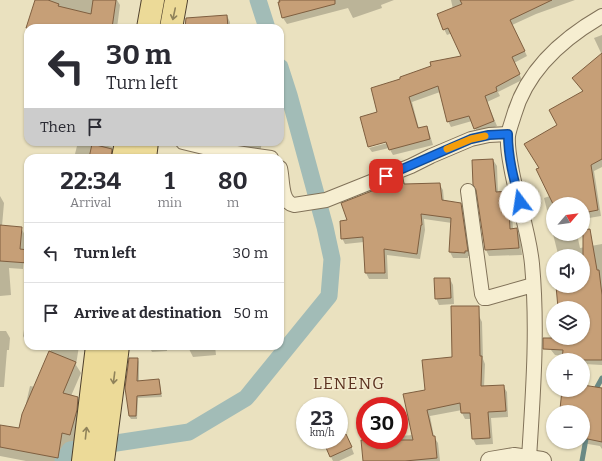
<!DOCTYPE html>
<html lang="en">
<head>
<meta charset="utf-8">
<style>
	body { margin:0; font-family:Bitter,serif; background:#f2f2f3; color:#2b2b33; height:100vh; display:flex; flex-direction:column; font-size:15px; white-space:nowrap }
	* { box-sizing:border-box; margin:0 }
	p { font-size:13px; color:#7c7c81 }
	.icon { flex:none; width:22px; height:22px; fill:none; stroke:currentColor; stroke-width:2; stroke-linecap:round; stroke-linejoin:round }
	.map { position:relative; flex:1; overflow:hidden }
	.side { position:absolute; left:24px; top:154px; width:260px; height:196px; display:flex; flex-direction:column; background:#fff; border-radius:12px; box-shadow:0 1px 3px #0004 }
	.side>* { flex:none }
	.banner { position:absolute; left:24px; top:24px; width:260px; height:122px; border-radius:12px; box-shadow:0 1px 3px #0004; background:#fff; color:#2b2b33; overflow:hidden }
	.needle { width:26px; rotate:62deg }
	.tools { position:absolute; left:546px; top:197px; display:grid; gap:8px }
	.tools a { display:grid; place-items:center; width:44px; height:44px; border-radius:50%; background:#fff; box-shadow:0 1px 3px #0004; font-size:20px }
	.speed { position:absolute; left:296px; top:397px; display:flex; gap:8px; font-size:20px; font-weight:700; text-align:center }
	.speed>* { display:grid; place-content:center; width:52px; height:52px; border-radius:50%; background:#fff; box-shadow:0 1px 3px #0004; line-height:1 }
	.speed small { font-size:10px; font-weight:400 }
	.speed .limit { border:6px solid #d22; background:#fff; color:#111 }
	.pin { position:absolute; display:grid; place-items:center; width:34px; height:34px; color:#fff; margin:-17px; border-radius:8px; box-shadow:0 2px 6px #0006 }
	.me { position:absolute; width:44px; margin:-22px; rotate:346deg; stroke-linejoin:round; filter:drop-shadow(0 0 3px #0008) }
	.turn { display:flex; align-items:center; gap:14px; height:84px; padding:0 16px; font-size:18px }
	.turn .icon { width:52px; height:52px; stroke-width:2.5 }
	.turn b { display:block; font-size:28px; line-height:34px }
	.then { display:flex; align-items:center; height:38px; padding:0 16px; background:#0003; gap:8px; font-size:15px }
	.eta { display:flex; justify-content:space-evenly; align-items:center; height:68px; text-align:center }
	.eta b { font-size:24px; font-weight:700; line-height:28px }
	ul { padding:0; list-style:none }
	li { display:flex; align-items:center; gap:12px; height:60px; padding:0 16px; border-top:1px solid #e1e1e2 }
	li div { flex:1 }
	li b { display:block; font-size:15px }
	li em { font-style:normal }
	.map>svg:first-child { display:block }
	.shadow { fill:#0003 }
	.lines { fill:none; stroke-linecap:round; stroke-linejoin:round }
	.stream { stroke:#6a8984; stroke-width:5 }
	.canal { stroke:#a2bcb7; stroke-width:17 }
	.building { fill:#c69f77; stroke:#7f5f40 }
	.minor-casing { stroke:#817259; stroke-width:16 }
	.tertiary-casing { stroke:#817259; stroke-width:20 }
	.primary-casing { stroke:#4f402d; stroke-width:24 }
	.minor { stroke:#f6eed1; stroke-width:14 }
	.tertiary { stroke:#f6eed1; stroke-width:18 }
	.primary { stroke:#ecda98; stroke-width:22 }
	.oneway { stroke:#8f825a }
	.route-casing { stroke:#114b97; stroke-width:10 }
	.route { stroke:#1a73e8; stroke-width:7 }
	.slow { stroke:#f59e0b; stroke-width:7 }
	.labels { text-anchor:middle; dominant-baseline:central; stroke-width:3; stroke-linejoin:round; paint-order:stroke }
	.quarter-label { font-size:16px; letter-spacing:1px; fill:#5b311f; stroke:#f2ebce }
</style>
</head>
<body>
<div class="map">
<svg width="602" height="461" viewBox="0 0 602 461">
	<rect width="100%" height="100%" fill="#eae1bf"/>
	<!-- shadow -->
	<g class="shadow">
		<path d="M 36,0 L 117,0 L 120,5 L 117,28 L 29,28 Z"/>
		<path d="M 279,0 L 394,0 L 381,5 L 382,8 L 353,18 L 348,8 L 287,24 L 283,18 Z"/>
		<path d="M 451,0 L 575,0 L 536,14 L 512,25 L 527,56 L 514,63 L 522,80 L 498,92 L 500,96 L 487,102 L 497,126 L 478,134 L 472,121 L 451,127 L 448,121 L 440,92 L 412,102 L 419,129 L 426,127 L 429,132 L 433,145 L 393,155 L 389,148 L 372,152 L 369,148 L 391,142 L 379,113 L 402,80 L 463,57 L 452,33 L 447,35 L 444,29 L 453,9 Z"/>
		<path d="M 227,16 L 230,22 L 230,28 L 186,28 Z"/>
		<path d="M 602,35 L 602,167 L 594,171 L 601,216 L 583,219 L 583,204 L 553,204 L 553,234 L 577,234 L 580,248 L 602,244 L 602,365 L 584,364 L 583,376 L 583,360 L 563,360 L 563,356 L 555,355 L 551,350 L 552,338 L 583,338 L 583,308 L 572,308 L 558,286 L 583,286 L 583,256 L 553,256 L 553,255 L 558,254 L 544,198 L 550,196 L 540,168 L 558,125 L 583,92 L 573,78 L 602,55 L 594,38 Z"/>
		<path d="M 78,142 L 100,142 L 100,144 L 112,147 L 116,155 L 116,158 L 74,158 Z"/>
		<path d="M 203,142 L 262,142 L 260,153 Z"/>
		<path d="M 198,155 L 209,158 L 198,158 Z"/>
		<path d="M 493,160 L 497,166 L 498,193 L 507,192 L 511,199 L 513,230 L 516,229 L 520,236 L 522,255 L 489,256 L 486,250 Z"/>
		<path d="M 403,180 L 406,185 L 439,184 L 443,190 L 444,201 L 460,204 L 464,210 L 470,256 L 468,256 L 468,258 L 453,258 L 450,252 L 452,223 L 424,219 L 425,230 L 420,259 L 387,255 L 388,279 L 369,279 L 366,273 L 364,242 L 345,244 L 342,238 L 348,221 Z"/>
		<path d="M 0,196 L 4,203 L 2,226 L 21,228 L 25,235 L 23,269 L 9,268 L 11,295 L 0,296 Z"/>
		<path d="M 450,279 L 453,285 L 454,304 L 439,305 L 436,298 Z"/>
		<path d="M 28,305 L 28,345 L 23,336 Z"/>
		<path d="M 479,316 L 482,322 L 483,359 L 485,364 L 484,387 L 503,386 L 507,392 L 508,417 L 491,418 L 493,444 L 476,445 L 473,439 L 471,419 L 465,419 L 462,413 L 462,410 L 430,416 L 434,437 L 438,443 L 440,461 L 364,461 L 362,439 L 399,440 L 399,436 L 413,435 L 426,391 L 453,358 Z"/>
		<path d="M 0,331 L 6,331 L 10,338 L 9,350 L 7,350 L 4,387 L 0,387 Z"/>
		<path d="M 28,346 L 79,346 L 76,365 L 81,373 L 71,396 L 78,398 L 83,408 L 76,445 L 68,443 L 65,461 L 26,461 L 0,456 L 0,426 L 20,430 L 30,386 L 35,387 L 51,350 Z"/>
		<path d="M 149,346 L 215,346 L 216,355 L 193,357 L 189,349 L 167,348 L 167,351 L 152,352 Z"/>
		<path d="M 241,346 L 255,346 L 255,347 L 243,349 Z"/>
		<path d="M 138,359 L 139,362 L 139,382 L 158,380 L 160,383 L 162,397 L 138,398 L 137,419 L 131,419 L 129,416 L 126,388 Z"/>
		<path d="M 583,386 L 602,389 L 602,449 L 600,446 L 576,442 L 583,442 L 583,412 L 563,412 L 561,409 L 563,390 L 583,390 Z"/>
		<path d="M 339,438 L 349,441 L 354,454 L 339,461 L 333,461 L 331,457 L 334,440 L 339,440 Z"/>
	</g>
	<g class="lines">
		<!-- stream -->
		<g class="stream">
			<path d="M 597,394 L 597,387 L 602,378"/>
			<path d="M 582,461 L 587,433"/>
		</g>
		<!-- canal -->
		<g class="canal">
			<path d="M 258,0 L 267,28"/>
			<path d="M 63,461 L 70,450 L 189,432 L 246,398 L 329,296 L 332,259 L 325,227 L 289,95 L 280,67"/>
		</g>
	</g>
	<!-- building -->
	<g class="building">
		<path d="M 35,0 L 48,0 L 59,4 L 58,6 L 91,14 L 93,0 L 116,0 L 112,28 L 26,28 Z"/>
		<path d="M 279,0 L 335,0 L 335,4 L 282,18 L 278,2 L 280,2 Z"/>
		<path d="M 460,0 L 552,0 L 510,20 L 525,51 L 512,57 L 520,74 L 496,87 L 497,91 L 485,96 L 494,121 L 474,129 L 469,116 L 447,122 L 438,86 L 409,97 L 418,128 L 427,126 L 430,139 L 389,150 L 386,142 L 368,147 L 360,117 L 377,112 L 371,88 L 400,79 L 400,77 L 431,66 L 430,62 L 461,56 L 448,28 L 443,30 L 437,14 L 462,4 Z"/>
		<path d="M 227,15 L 228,28 L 185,28 L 186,18 Z"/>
		<path d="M 602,53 L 602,159 L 591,165 L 598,210 L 583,213 L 583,204 L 553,204 L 536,169 L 539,168 L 524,144 L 557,125 L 549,110 L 583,91 L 572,78 Z"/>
		<path d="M 92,144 L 112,149 L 111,158 L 89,158 Z"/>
		<path d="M 493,159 L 496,192 L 508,191 L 510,229 L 517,228 L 519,248 L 485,250 L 476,190 L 473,185 L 472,160 Z"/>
		<path d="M 403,178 L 404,184 L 440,183 L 442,200 L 461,203 L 468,251 L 465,251 L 465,253 L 449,252 L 451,218 L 421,214 L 422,225 L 421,225 L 417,254 L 384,249 L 385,273 L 365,273 L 363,237 L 341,239 L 340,221 L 347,220 L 341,203 L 372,191 L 391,188 L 390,183 Z"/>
		<path d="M 0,225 L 22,227 L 20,249 L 28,250 L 28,263 L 0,261 Z"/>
		<path d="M 590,229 L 597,270 L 599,270 L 602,295 L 602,360 L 562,360 L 563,350 L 543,349 L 543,338 L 583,338 L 583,308 L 558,308 L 556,286 L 583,286 L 583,230 Z"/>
		<path d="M 434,278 L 450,278 L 451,298 L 435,299 Z"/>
		<path d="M 451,306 L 479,306 L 480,356 L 482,356 L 481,386 L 504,385 L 506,411 L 488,412 L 490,438 L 472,439 L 470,413 L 461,413 L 460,403 L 427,410 L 433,436 L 435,436 L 437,458 L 405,461 L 363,461 L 361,440 L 413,440 L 403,394 L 425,390 L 422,360 L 452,357 Z"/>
		<path d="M 49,351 L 76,362 L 63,393 L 78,397 L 77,410 L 70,435 L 62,433 L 58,458 L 0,447 L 0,425 L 19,428 L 22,414 Z"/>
		<path d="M 129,358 L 138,358 L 137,381 L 159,379 L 161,394 L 137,396 L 136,416 L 129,416 L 125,388 Z"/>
		<path d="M 583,385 L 602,388 L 602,442 L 583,438 L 583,412 L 562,412 L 562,409 L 560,409 L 562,390 L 583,390 Z"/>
		<path d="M 346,434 L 352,447 L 330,457 L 324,443 L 332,440 L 339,440 L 339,437 Z"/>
	</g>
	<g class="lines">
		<defs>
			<g id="minor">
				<path d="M 183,142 L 216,150 L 271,158"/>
				<path d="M 280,168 C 283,179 280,202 294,205 L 326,200 L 411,166 L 431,156 L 471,139 L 489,135 L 508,134"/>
				<path d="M 468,191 L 482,294 L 484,298 L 487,298 L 533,285"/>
				<path d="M 529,458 C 533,394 538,329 532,264 C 529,233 518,203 512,172 C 510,161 507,148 508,136 C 509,129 512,122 514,115 C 527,70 562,39 602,16"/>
			</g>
			<path id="tertiary" d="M 490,461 L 514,457 L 542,461"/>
			<g id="primary">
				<path d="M 148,28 L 153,0"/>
				<path d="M 171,28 L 176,0"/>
				<path d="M 123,158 L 126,142"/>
				<path d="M 145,158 L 147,142"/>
				<path d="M 83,461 L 97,346"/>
				<path d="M 103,461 L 118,346"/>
			</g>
		</defs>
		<!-- minor casing -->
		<use href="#minor" class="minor-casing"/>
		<!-- tertiary casing -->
		<use href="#tertiary" class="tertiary-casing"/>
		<!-- primary casing -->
		<use href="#primary" class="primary-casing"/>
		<!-- minor -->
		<use href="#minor" class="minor"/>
		<!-- tertiary -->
		<use href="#tertiary" class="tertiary"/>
		<!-- primary -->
		<use href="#primary" class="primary"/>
	</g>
	<!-- one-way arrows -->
	<defs><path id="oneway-shaft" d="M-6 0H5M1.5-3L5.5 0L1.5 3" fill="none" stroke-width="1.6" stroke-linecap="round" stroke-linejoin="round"/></defs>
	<g class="oneway">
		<use href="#oneway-shaft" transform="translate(174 14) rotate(102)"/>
		<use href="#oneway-shaft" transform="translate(114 378) rotate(97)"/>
		<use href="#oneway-shaft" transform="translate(86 433) rotate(-84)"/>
	</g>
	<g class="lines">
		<defs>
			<path id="route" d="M 386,176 L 471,139 L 489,135 L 508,134 C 508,158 514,180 520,202"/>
		</defs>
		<!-- route casing -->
		<use href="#route" class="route-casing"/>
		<!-- route -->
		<use href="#route" class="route"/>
		<!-- slow -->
		<path class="slow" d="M 447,149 L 471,139 L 485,136"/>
	</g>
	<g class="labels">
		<!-- quarter labels -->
		<g class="quarter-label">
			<text x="349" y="383">LENENG</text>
		</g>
	</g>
</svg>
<div class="tools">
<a><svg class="needle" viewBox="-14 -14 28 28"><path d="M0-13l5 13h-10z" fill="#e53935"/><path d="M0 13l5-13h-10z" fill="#7c7c81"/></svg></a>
<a><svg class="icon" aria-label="sound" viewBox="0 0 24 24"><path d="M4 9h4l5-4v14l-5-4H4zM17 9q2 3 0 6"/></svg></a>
<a><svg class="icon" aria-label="layers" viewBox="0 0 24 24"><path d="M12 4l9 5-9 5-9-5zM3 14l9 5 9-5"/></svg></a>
<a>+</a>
<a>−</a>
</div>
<div class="speed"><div>23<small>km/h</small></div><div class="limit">30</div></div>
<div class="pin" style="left:386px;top:176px;background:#d93025"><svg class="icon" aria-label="arrive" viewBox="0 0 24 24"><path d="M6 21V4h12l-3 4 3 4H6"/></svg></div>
<svg class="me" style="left:520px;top:202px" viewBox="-20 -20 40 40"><circle r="19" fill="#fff"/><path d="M0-13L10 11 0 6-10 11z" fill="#1a73e8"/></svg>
<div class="banner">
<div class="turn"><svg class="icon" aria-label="left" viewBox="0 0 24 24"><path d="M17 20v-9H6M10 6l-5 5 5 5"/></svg><div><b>30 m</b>Turn left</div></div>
<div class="then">Then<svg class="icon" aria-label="arrive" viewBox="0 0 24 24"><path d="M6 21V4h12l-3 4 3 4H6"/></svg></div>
</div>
<section class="side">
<div class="eta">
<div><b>22:34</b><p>Arrival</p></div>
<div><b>1</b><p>min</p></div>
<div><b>80</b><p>m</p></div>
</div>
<ul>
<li><svg class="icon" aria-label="left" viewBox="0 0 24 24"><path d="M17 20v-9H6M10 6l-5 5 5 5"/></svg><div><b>Turn left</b></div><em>30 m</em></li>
<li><svg class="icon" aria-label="arrive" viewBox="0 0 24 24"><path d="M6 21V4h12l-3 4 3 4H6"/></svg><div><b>Arrive at destination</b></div><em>50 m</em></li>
</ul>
</section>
</div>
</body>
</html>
